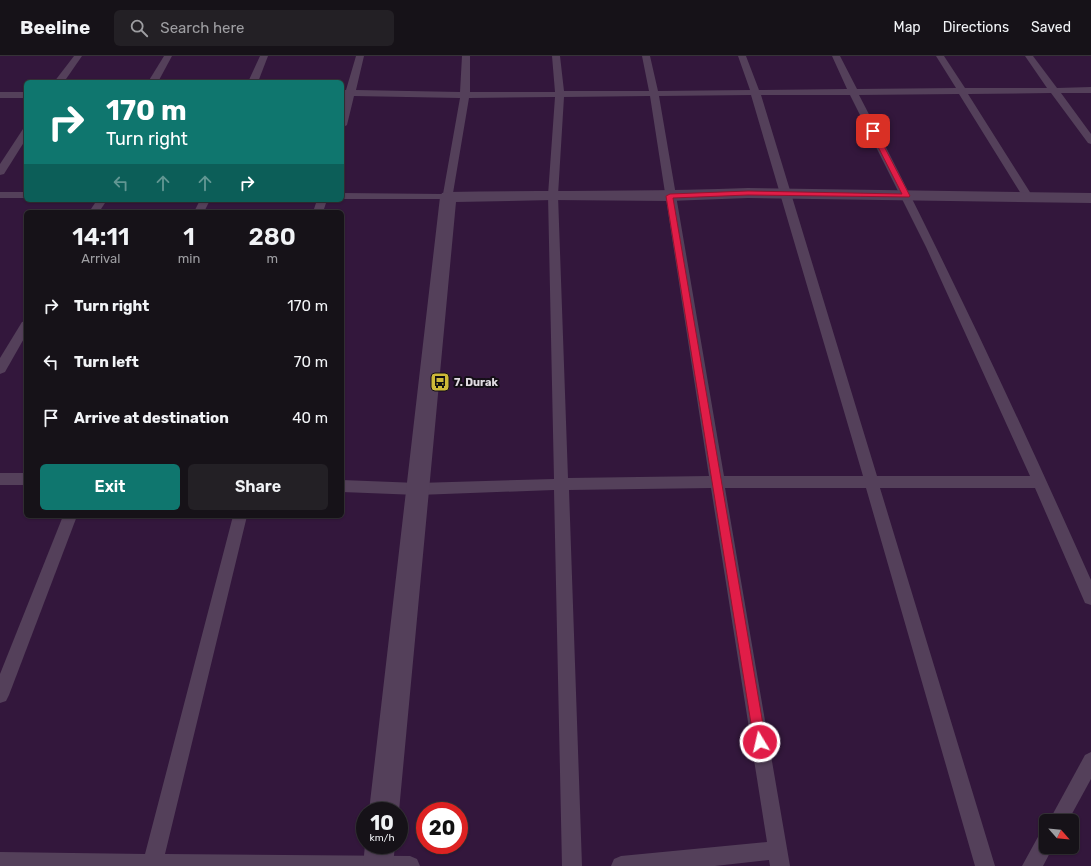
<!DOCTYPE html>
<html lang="en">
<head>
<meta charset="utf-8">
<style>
	body { margin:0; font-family:Rubik,sans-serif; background:#232025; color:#f1f3f6; height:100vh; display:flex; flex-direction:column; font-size:15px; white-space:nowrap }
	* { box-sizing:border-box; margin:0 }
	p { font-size:13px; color:#9e9ea2 }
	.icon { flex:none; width:22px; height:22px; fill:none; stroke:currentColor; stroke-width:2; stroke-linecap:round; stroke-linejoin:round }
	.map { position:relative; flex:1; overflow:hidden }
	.panel { position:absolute; left:24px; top:154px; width:320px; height:308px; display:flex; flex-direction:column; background:#161218; border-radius:6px; box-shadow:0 1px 3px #0004,0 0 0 1px #353237 }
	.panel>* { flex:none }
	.hud { position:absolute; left:24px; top:24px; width:320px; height:122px; border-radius:6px; box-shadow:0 1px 3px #0004,0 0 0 1px #353237; background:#0f766e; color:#fff; overflow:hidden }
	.needle { width:26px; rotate:117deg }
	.controls { position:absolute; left:1039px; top:758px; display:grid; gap:8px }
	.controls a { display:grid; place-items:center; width:40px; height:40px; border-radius:6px; background:#161218; box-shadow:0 1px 3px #0004,0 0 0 1px #353237; font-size:20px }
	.speed { position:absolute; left:356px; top:746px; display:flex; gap:8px; font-size:20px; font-weight:700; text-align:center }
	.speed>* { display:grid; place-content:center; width:52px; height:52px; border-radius:50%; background:#161218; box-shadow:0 1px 3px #0004,0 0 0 1px #353237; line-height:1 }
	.speed small { font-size:10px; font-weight:400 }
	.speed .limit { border:6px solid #d22; background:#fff; color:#111 }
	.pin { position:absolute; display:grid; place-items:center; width:34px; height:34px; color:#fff; margin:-17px; border-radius:8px; box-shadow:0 2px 6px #0006 }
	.me { position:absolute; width:44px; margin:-22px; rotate:351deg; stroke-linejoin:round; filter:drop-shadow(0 0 3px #0008) }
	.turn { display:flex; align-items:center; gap:14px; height:84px; padding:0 16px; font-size:18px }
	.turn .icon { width:52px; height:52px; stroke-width:2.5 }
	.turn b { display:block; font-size:28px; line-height:34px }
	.lanes { display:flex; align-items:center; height:38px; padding:0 16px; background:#0003; justify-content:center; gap:20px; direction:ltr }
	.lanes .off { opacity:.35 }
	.eta { display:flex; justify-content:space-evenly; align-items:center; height:68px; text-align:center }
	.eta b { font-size:24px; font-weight:600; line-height:28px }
	.button { display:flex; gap:8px; margin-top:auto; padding:8px 16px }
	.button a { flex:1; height:46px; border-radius:6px; background:#0f766e; color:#fff; font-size:16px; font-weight:600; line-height:46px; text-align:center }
	.button a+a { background:#232025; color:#f1f3f6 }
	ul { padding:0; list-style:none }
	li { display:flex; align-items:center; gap:12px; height:56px; padding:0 16px }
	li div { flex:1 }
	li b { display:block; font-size:15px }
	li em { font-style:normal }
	header { display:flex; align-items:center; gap:24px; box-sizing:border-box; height:56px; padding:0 20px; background:#161218; border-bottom:1px solid #353237 }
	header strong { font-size:19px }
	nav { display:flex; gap:22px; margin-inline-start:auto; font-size:14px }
	.search { width:280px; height:36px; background:#232025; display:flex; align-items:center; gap:10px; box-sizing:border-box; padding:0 14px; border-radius:6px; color:#9e9ea2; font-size:15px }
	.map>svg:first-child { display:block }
	.green { fill:#33173c; fill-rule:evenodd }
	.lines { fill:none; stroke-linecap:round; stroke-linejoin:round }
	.lane { fill:#54405a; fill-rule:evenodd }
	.street { fill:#54405a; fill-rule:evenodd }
	.route { fill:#e11d48; stroke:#92132f }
	.labels { text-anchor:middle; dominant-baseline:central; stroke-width:4; stroke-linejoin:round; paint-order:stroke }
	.poi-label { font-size:11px; font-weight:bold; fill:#e1dce2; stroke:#150f17; text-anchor:start }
</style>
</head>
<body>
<header>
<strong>Beeline</strong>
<div class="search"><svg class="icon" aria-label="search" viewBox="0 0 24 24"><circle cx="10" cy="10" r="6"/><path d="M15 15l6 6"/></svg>Search here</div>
<nav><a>Map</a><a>Directions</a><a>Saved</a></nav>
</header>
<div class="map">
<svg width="1091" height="810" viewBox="0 0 1091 810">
	<rect width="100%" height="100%" fill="#1e1820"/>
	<!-- green -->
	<path class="green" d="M 0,0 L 1091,0 L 1091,810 L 0,810 ZM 26,26 L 342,26 L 342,144 L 26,144 ZM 26,156 L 342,156 L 342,460 L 26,460 ZM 365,755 L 399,755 L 399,789 L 365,789 ZM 425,755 L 459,755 L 459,789 L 425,789 ZM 1046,765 L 1072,765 L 1072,791 L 1046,791 Z"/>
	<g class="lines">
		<!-- lane -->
		<g class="lane">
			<path d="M 74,0 L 82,0 L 64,26 L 54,26 Z"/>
			<path d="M 164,0 L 172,0 L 158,26 L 148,26 Z"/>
			<path d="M 260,0 L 268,0 L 258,26 L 248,26 Z"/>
			<path d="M 356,0 L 364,0 L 356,34 L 460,36 L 462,0 L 470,0 L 470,36 L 555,36 L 552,0 L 560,0 L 564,35 L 649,35 L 642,0 L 650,0 L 658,35 L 750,34 L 738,0 L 746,0 L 759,34 L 847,33 L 832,0 L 840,0 L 857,33 L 956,32 L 936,0 L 944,0 L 965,32 L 1047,32 L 1025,0 L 1033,0 L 1057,32 L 1091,31 L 1091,37 L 1061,37 L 1091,78 L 1091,88 L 1088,87 L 1051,37 L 968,38 L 1033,141 L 1028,144 L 1023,141 L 959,38 L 859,39 C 942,198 1018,360 1091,524 L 1091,549 L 1085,547 L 1035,432 L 880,432 L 995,810 L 975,810 L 866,432 L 725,432 L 790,810 L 770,810 L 769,804 L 715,810 L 611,810 L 614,803 L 621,800 L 767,786 L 711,432 L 569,434 L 582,810 L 562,810 L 554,434 L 418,439 L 342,436 L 342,424 L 418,427 L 554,423 L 548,139 L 555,41 L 469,42 L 452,143 L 342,143 L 342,137 L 443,138 L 460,42 L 354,40 L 347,69 L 342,72 L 342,51 L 345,40 L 342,40 L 342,34 L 346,34 ZM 751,39 L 863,420 L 724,420 L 659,40 ZM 761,39 L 850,39 L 926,191 L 1030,420 L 877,420 ZM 650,40 L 709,420 L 568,422 L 558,139 L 564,41 Z"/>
			<rect x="0" y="36" width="26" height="6"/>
			<path d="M 26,72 L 26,83 L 4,118 L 0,119 L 0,108 L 23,73 Z"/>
			<rect x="0" y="136" width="26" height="6"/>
			<path d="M 97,144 L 107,144 L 99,156 L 89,156 Z"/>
			<path d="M 200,144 L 210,144 L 204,156 L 194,156 Z"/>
			<path d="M 317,144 L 327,144 L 323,156 L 313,156 Z"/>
			<path d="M 26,265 L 26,279 L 5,316 L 0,318 L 0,302 L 22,266 Z"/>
			<rect x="0" y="417" width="26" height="12"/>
			<path d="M 63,460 L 77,460 L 9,639 L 6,645 L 0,647 L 0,618 Z"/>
			<path d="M 233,460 L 247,460 L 165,798 L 410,800 L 417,803 L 420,810 L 0,810 L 0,796 L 145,798 Z"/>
			<path d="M 1091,696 L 1091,723 L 1068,765 L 1049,765 L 1085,699 Z"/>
			<path d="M 1046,776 L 1046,791 L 1053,791 L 1043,810 L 1022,810 L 1039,779 Z"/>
		</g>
		<!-- street -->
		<g class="street">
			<path d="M 748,132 L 1091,137 L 1091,147 L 748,142 L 669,145 L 553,144 L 456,146 L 399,755 L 369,755 L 440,141 L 442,137 L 448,136 C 548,134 648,136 748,132 Z"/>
			<path d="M 365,789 L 395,789 L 393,810 L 363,810 Z"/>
		</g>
	</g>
	<!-- route -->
	<path class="route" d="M 873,73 L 876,75 L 910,140 L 909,141 L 748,139 L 673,142 L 766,686 L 764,690 L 760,692 L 756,690 L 754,686 L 666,140 L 670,138 L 748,135 L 902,138 L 870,75 Z"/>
	<!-- icons -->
	<defs>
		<symbol id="bus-square" viewBox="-11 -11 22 22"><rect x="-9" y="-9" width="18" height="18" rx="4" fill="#cdb938" stroke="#150f17"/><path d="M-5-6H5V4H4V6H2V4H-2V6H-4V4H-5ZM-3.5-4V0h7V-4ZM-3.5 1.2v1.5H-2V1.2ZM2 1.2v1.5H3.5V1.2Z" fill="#111"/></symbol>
	</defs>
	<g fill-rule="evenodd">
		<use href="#bus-square" x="429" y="315" width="22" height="22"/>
	</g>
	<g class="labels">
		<!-- poi labels -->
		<g class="poi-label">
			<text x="454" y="326">7. Durak</text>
		</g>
	</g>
</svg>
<div class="controls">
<a><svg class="needle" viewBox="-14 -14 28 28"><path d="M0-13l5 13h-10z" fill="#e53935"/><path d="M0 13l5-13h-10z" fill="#9e9ea2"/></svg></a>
</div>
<div class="speed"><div>10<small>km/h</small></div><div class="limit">20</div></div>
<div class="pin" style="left:873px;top:75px;background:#d93025"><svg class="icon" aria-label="arrive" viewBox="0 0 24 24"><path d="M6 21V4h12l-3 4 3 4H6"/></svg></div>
<svg class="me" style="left:760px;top:686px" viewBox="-20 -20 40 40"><circle r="17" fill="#e11d48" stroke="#fff" stroke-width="3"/><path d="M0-11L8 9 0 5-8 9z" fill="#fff"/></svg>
<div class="hud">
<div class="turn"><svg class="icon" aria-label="right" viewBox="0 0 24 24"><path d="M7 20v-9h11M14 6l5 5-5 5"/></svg><div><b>170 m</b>Turn right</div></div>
<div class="lanes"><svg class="icon off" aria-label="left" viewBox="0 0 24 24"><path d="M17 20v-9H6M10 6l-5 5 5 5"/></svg><svg class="icon off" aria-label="ahead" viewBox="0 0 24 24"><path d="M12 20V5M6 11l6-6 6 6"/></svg><svg class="icon off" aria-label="ahead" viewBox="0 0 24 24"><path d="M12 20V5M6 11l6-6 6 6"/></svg><svg class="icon" aria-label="right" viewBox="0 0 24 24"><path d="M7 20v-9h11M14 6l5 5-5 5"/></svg></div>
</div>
<section class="panel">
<div class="eta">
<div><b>14:11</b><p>Arrival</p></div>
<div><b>1</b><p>min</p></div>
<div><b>280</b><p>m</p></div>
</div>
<ul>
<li><svg class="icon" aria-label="right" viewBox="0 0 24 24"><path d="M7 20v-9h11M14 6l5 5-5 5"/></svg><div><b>Turn right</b></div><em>170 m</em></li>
<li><svg class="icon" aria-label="left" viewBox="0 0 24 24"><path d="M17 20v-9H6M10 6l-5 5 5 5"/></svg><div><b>Turn left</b></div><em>70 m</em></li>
<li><svg class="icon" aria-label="arrive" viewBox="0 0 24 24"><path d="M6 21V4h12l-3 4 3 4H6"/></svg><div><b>Arrive at destination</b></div><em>40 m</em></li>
</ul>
<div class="button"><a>Exit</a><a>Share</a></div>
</section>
</div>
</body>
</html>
